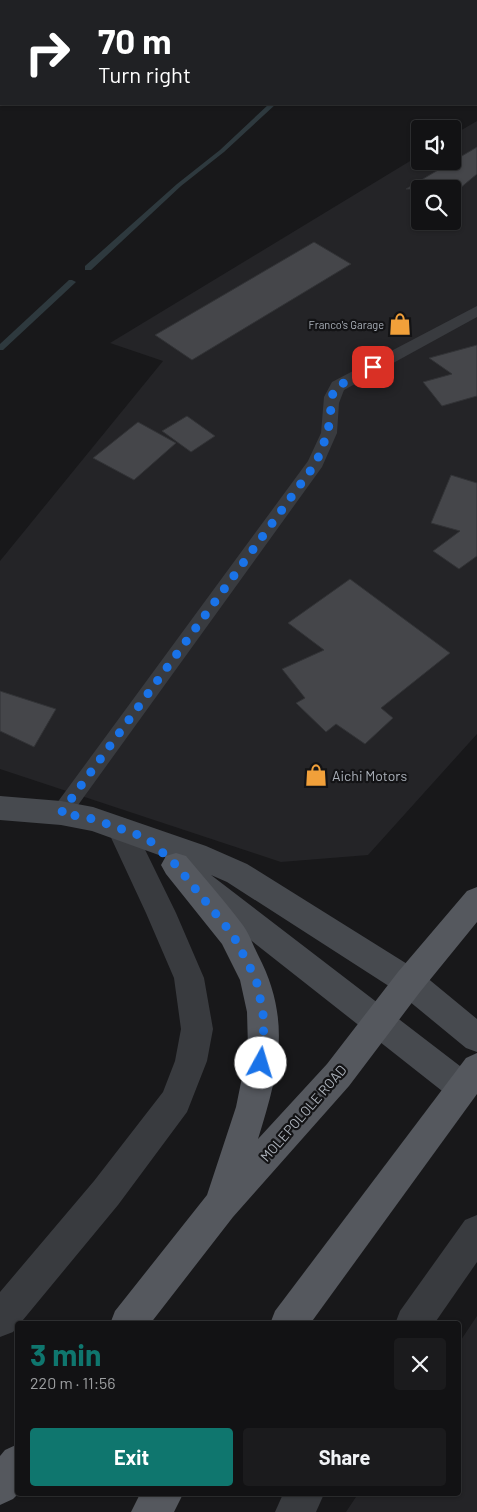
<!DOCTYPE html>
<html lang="en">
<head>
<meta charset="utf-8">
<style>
	body { margin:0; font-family:Barlow,sans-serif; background:#1b1b1d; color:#f1f3f6; height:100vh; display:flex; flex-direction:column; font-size:19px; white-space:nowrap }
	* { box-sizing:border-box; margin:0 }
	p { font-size:16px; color:#9c9ea0 }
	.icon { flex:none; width:28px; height:28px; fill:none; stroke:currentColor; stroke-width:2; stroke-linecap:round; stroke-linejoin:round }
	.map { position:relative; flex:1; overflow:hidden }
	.panel { position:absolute; left:15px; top:1321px; width:446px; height:175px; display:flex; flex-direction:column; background:#121214; border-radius:5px; box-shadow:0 1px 4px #0004,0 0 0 1px #313234 }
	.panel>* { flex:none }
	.top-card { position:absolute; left:0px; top:0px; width:478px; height:105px; box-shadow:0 1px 4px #0004,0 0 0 1px #313234; background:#202124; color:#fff; overflow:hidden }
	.tools { position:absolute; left:411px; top:120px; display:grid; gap:10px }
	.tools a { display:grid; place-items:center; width:50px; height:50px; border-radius:5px; background:#121214; box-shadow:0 1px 4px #0004,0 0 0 1px #313234; font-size:25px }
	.pin { position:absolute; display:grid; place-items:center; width:42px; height:42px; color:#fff; margin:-21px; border-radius:10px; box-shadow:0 2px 8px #0006 }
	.me { position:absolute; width:55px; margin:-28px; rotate:6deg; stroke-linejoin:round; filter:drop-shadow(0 0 4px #0008) }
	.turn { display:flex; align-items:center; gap:18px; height:105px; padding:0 15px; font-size:22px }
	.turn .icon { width:65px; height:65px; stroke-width:2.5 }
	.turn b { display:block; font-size:35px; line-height:42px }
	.round { display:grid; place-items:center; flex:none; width:52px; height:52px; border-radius:5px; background:#1b1b1d }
	.summary { display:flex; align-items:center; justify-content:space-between; height:85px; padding:0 15px }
	h1 { font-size:30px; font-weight:700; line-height:38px; color:#0f766e }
	.button { display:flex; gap:10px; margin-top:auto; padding:10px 15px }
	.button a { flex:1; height:58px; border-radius:5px; background:#0f766e; color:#fff; font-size:20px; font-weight:700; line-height:58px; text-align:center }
	.button a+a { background:#1b1b1d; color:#f1f3f6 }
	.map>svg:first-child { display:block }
	.built { fill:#242427; fill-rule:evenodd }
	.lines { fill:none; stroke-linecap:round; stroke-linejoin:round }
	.stream { fill:#2e393e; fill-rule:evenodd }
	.building { fill:#45464a; stroke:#323336 }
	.lane { fill:#393b3f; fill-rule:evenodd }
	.street { fill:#393b3f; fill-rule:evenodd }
	.secondary { fill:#474a4f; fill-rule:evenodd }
	.primary { fill:#55585e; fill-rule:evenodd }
	.route { stroke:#1a73e8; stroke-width:9; stroke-dasharray:0 16.2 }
	.labels { text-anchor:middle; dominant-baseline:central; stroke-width:4.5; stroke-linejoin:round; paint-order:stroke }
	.far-poi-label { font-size:11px; fill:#abb1ba; stroke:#131315; text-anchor:end }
	.poi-label { font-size:14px; fill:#abb1ba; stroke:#131315; text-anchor:start }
	.street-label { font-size:14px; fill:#abb1ba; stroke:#131315 }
</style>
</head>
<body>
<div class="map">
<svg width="477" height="1512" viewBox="0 0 477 1512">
	<rect width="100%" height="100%" fill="#18181a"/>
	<!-- built -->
	<g class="built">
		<path d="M 477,121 L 477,734 L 368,855 L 281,862 L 0,769 L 0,561 L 163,361 L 110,343 L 420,155 L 420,161 L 452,161 L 453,135 ZM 420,189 L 452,189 L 452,221 L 420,221 Z"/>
		<path d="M 477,1316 L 477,1512 L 346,1512 L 358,1494 L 459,1494 L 459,1343 Z"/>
	</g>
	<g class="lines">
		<!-- stream -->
		<g class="stream">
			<path d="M 269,104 L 276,104 L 224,152 L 181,186 L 91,270 L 85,270 L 85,266 L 177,184 L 220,150 Z"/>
			<path d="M 69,280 L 72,280 L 76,282 L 3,350 L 0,350 L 0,344 Z"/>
		</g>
	</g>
	<!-- building -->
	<g class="building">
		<path d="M 477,147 L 477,174 L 459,189 L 406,189 Z"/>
		<path d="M 314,242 L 351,264 L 192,360 L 155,335 Z"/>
		<path d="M 477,345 L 477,396 L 442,406 L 423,382 L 452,374 L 429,358 Z"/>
		<path d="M 187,416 L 215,436 L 191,452 L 162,431 Z"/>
		<path d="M 138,422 L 176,443 L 134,480 L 93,458 Z"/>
		<path d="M 451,475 L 477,483 L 477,556 L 459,569 L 433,551 L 460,531 L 431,523 Z"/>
		<path d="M 350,579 L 450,653 L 381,708 L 393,718 L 365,744 L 336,724 L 326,732 L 296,703 L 305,698 L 282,669 L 324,650 L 288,623 Z"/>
		<path d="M 0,691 L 56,709 L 34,747 L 0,731 Z"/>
	</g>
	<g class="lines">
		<!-- lane -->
		<path class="lane" d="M 477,306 L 477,317 L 344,390 L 339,403 L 337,433 L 322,467 L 68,819 L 61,821 L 54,819 L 51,813 L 54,807 L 308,461 L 321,433 L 324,397 L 332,382 Z"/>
		<!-- street -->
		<g class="street">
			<rect x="29" y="0" width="16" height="1"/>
			<path d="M 121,817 L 131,821 L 176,913 L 204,978 L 213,1029 L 207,1061 L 187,1112 L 118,1205 L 13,1332 L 0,1337 L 0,1292 L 94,1181 L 163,1092 L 175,1061 L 181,1029 L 174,978 L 146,913 L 107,829 L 111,821 Z"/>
			<path d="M 477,1215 L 477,1262 L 434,1324 L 395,1324 L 400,1311 L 465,1220 Z"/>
			<path d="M 283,1494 L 324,1494 L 316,1512 L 275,1512 Z"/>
		</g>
		<!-- secondary -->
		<path class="secondary" d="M 0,796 L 61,801 L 93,807 L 206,846 L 247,864 L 420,972 L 477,1019 L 477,1052 L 466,1048 L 398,992 L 227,882 L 211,875 L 473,1076 L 477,1084 L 473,1098 L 462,1102 L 451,1098 L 186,889 L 181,880 L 186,871 L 195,868 L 92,831 L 61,825 L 0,820 Z"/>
		<!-- primary -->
		<g class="primary">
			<path d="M 176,853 L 186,856 C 205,879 225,901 242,924 C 249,933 253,945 258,955 C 292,1020 279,1072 258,1139 L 327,1064 L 398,972 L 467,891 L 477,887 L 477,922 L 420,992 L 349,1086 L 233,1217 L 150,1324 L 110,1324 L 115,1311 L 207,1195 L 236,1107 L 248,1048 L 247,1012 L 240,980 L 222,944 L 166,874 L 161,865 L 166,856 Z"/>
			<path d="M 477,1053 L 477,1094 L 310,1324 L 270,1324 L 275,1311 L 466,1058 Z"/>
			<path d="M 18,1444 L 18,1494 L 13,1499 L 0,1505 L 0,1456 L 5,1450 Z"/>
			<path d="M 140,1494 L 183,1494 L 174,1512 L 131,1512 Z"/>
		</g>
	</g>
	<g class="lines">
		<!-- route -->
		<path class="route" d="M 261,1063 L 264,1048 L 263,1012 L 256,979 L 233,935 L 176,865 L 147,838 L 93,819 L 61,813 L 316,463 L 328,432 L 333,392 L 338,386 L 373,367"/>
	</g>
	<!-- icons -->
	<defs>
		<symbol id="shop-bare" viewBox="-9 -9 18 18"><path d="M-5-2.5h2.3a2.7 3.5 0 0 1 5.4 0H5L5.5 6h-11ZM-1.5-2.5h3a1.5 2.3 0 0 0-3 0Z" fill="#f1a03a" stroke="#131315" stroke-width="2.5" paint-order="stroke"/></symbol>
	</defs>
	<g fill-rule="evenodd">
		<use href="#shop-bare" x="384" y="308" width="32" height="32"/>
		<use href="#shop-bare" x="300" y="759" width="32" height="32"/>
	</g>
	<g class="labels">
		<!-- far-poi labels -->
		<g class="far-poi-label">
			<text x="384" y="324">Franco's Garage</text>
		</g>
		<!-- poi labels -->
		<g class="poi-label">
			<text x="332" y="775">Aichi Motors</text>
		</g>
		<!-- street labels -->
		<g class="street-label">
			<text transform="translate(303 1113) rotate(-49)">MOLEPOLOLE ROAD</text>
		</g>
	</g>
</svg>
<div class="tools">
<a><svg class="icon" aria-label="sound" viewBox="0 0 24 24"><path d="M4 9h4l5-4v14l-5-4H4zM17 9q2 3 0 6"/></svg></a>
<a><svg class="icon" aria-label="search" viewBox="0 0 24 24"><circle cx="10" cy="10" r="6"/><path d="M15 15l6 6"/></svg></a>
</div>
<div class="pin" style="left:373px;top:367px;background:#d93025"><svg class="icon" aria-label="arrive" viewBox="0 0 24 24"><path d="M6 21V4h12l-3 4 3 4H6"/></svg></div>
<svg class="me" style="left:261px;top:1063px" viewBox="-20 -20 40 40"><circle r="19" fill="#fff"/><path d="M0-13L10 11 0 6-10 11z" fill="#1a73e8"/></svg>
<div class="top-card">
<div class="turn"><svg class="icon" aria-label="right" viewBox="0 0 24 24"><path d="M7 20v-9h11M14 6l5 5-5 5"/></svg><div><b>70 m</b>Turn right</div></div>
</div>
<section class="panel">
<div class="summary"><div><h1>3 min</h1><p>220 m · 11:56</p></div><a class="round"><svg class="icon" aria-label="close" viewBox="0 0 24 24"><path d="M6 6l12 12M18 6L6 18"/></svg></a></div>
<div class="button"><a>Exit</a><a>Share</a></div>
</section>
</div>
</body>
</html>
